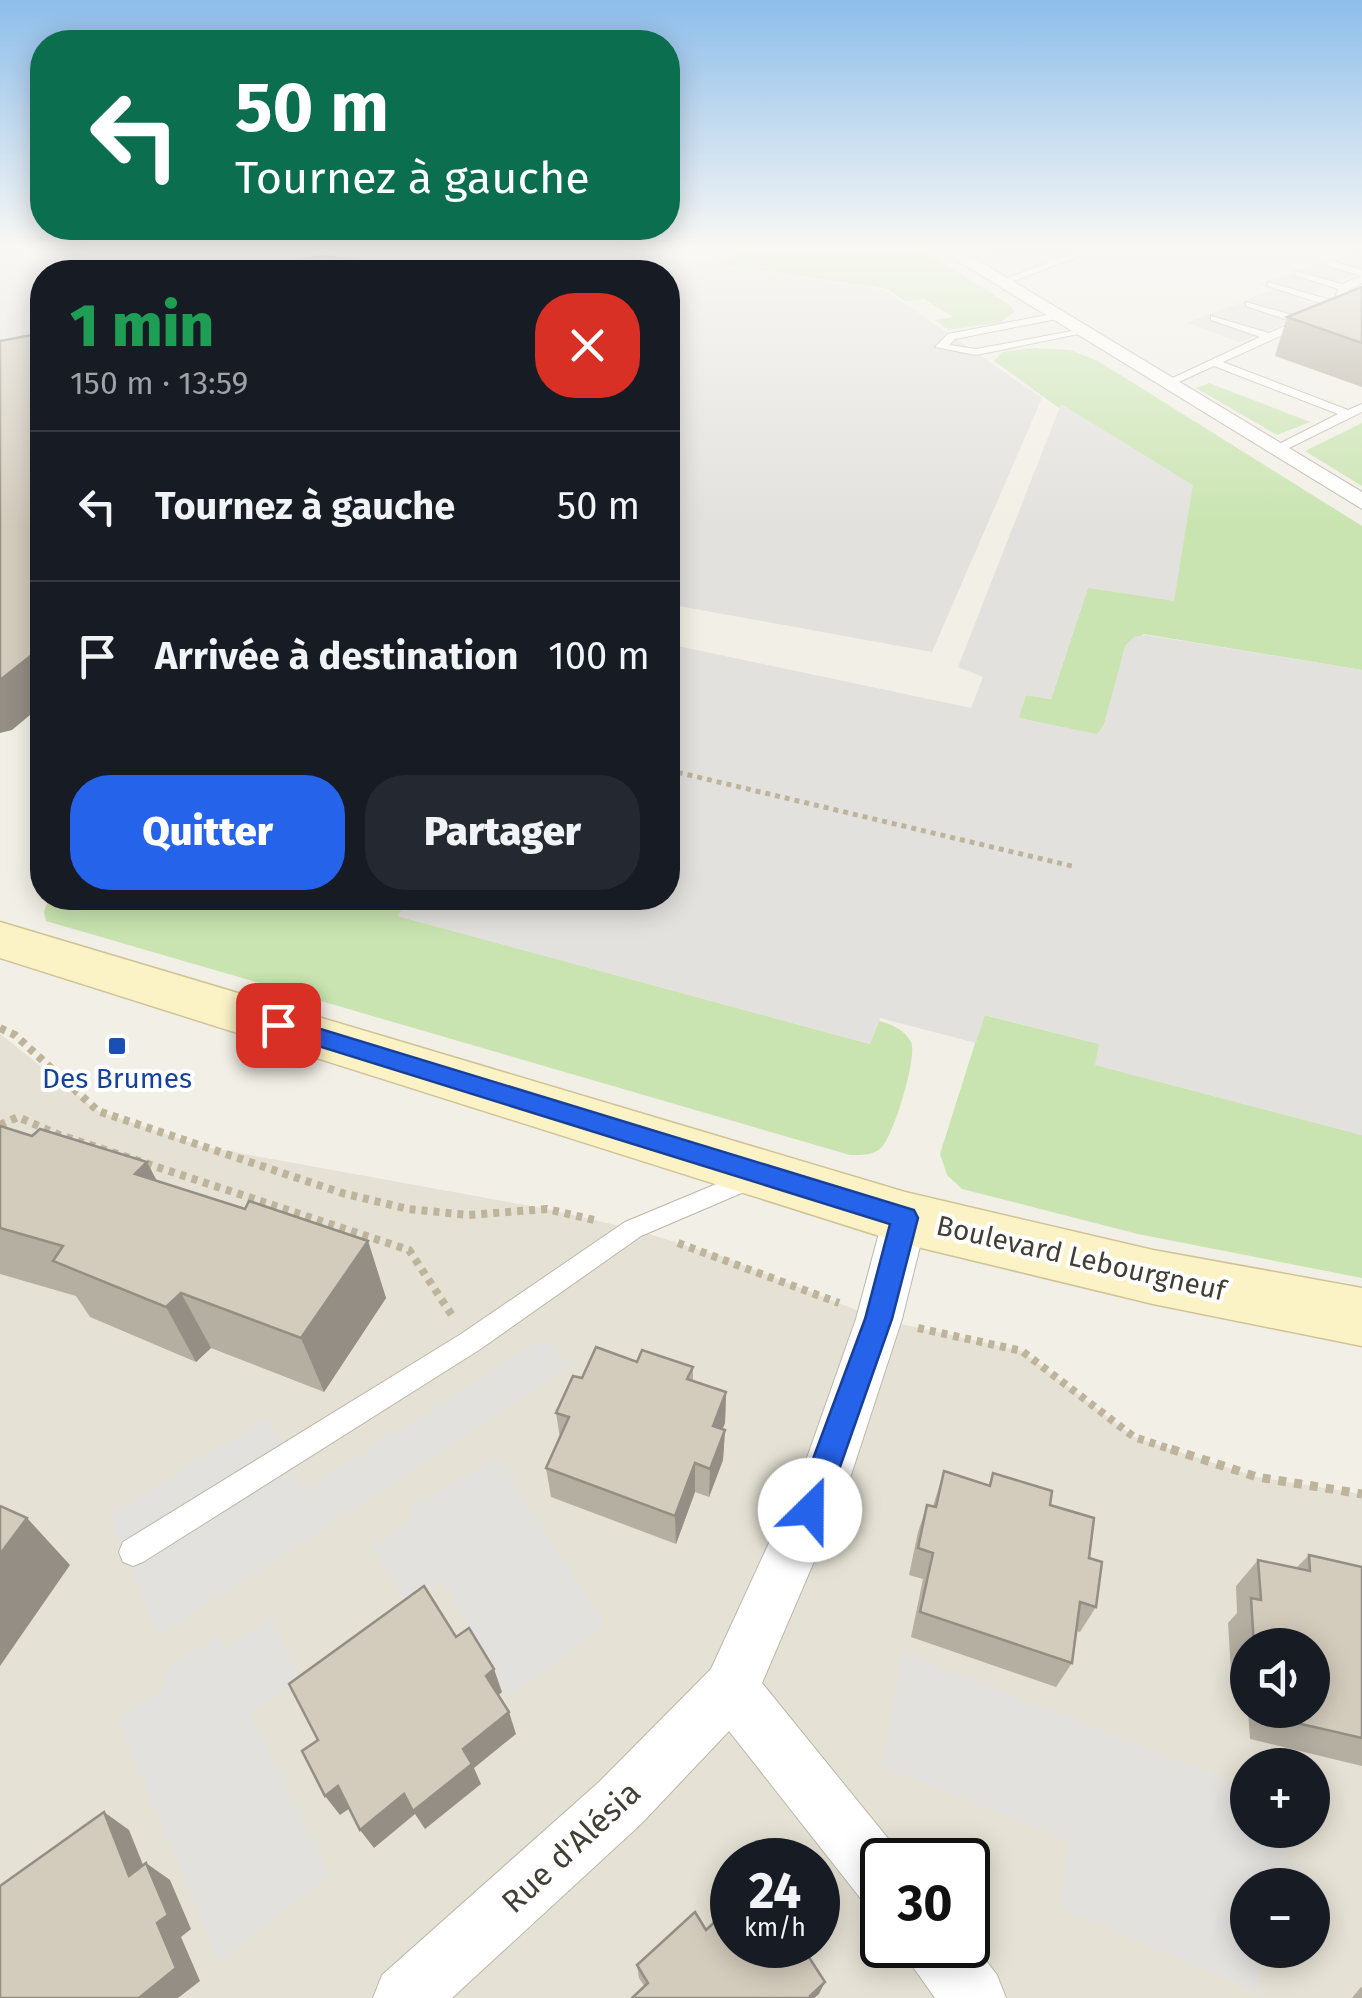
<!DOCTYPE html>
<html lang="fr">
<head>
<meta charset="utf-8">
<style>
	body { margin:0; font-family:"Fira Sans",sans-serif; background:#242831; color:#f1f3f6; height:100vh; display:flex; flex-direction:column; font-size:38px; white-space:nowrap }
	* { box-sizing:border-box; margin:0 }
	p { font-size:32px; color:#9ea1a6 }
	.icon { flex:none; width:55px; height:55px; fill:none; stroke:currentColor; stroke-width:2; stroke-linecap:round; stroke-linejoin:round }
	.map { position:relative; flex:1; overflow:hidden }
	.sheet { position:absolute; left:30px; top:260px; width:650px; height:650px; display:flex; flex-direction:column; background:#171b24; border-radius:40px; box-shadow:0 5px 25px #0003 }
	.sheet>* { flex:none }
	.guide { position:absolute; left:30px; top:30px; width:650px; height:210px; border-radius:40px; box-shadow:0 5px 25px #0003; background:#0b6e4f; color:#fff; overflow:hidden }
	.fabs { position:absolute; left:1230px; top:1628px; display:grid; gap:20px }
	.fabs a { display:grid; place-items:center; width:100px; height:100px; border-radius:50%; background:#171b24; box-shadow:0 5px 25px #0003; font-size:50px }
	.speed { position:absolute; left:710px; top:1838px; display:flex; gap:20px; font-size:50px; font-weight:700; text-align:center }
	.speed>* { display:grid; place-content:center; width:130px; height:130px; border-radius:50%; background:#171b24; box-shadow:0 5px 25px #0003; line-height:1 }
	.speed small { font-size:25px; font-weight:400 }
	.speed .limit { border:5px solid #111; border-radius:15px; background:#fff; color:#111 }
	.pin { position:absolute; display:grid; place-items:center; width:85px; height:85px; color:#fff; margin:-42px; border-radius:20px; box-shadow:0 5px 15px #0006 }
	.me { position:absolute; width:110px; margin:-55px; rotate:23deg; stroke-linejoin:round; filter:drop-shadow(0 0 8px #0008) }
	.turn { display:flex; align-items:center; gap:35px; height:210px; padding:0 40px; font-size:45px }
	.turn .icon { width:130px; height:130px; stroke-width:2.5 }
	.turn b { display:block; font-size:70px; line-height:85px }
	.round { display:grid; place-items:center; flex:none; width:105px; height:105px; border-radius:40px; background:#242831 }
	.headline { display:flex; align-items:center; justify-content:space-between; height:170px; padding:0 40px }
	h1 { font-size:60px; font-weight:800; line-height:75px; color:#1e9e55 }
	.primary-button { display:flex; gap:20px; margin-top:auto; padding:20px 40px }
	.primary-button a { flex:1; height:115px; border-radius:40px; background:#2563eb; color:#fff; font-size:40px; font-weight:800; line-height:115px; text-align:center }
	.primary-button a+a { background:#242831; color:#f1f3f6 }
	ul { padding:0; list-style:none }
	li { display:flex; align-items:center; gap:30px; height:150px; padding:0 40px; border-top:2px solid #363941 }
	li div { flex:1 }
	li b { display:block; font-size:38px }
	li em { font-style:normal }
	.map>svg:first-child { display:block }
	.residential { fill:#e5e1d4; fill-rule:evenodd }
	.green { fill:#c9e4b0 }
	.parking { fill:#e3e1dd }
	.lines { fill:none; stroke-linecap:round; stroke-linejoin:round }
	.service-casing { stroke:#bdb7a9; stroke-width:2 }
	.minor-casing { stroke:#bdb7a9; stroke-width:2 }
	.secondary-casing { stroke:#cfc497; stroke-width:3 }
	.path-far2 { stroke:#bdb49b; stroke-width:5; stroke-dasharray:5 5; stroke-linecap:butt }
	.path-far1 { stroke:#bdb49b; stroke-width:8; stroke-dasharray:6 6; stroke-linecap:butt }
	.path { stroke:#bdb49b; stroke-width:9; stroke-dasharray:8 8; stroke-linecap:butt }
	.service { fill:#fff; fill-rule:evenodd }
	.minor { fill:#fff; fill-rule:evenodd }
	.secondary { fill:#fbf2c6; fill-rule:evenodd }
	.wall { fill:#b5afa2 }
	.shaded-wall { fill:#948e84 }
	.building { fill:#d3cbbc; stroke:#948e84; stroke-width:2.5 }
	.route { fill:#2563eb; stroke:#184099; stroke-width:2.5 }
	.transit-dot { fill:#1a4fb4; stroke:#fff; stroke-width:4 }
	.labels { text-anchor:middle; dominant-baseline:central; stroke-width:8; stroke-linejoin:round; paint-order:stroke }
	.transit-label { font-size:28px; fill:#164399; stroke:#fff }
	.street-label { font-size:28px; fill:#443f35; stroke:#fff }
	.near-street-label { font-size:32px; fill:#443f35; stroke:#fff }
</style>
</head>
<body>
<div class="map">
<svg width="1362" height="1998" viewBox="0 0 1362 1998">
	<rect width="100%" height="100%" fill="#f2efe6"/>
	<!-- residential -->
	<path class="residential" d="M 0,1034 L 98,1111 L 201,1146 L 547,1209 L 633,1229 L 723,1257 L 879,1319 L 1022,1351 L 1134,1437 L 1257,1477 L 1362,1494 L 1362,1998 L 0,1998 ZM 1248,1645 L 1312,1645 L 1312,1710 L 1248,1710 ZM 1248,1765 L 1312,1765 L 1312,1830 L 1248,1830 ZM 732,1860 L 818,1860 L 818,1945 L 732,1945 ZM 882,1860 L 968,1860 L 968,1945 L 882,1945 ZM 1248,1885 L 1312,1885 L 1312,1950 L 1248,1950 Z"/>
	<!-- green -->
	<g class="green">
		<path d="M 752,248 L 919,248 L 1010,305 L 1014,312 L 1001,322 L 949,330 L 934,320 L 953,317 L 924,299 L 905,301 L 888,289 L 718,264 Z"/>
		<path d="M 1034,348 L 1070,350 L 1098,361 L 1362,526 L 1362,670 L 1144,634 L 1126,645 L 1104,725 L 1097,735 L 1018,718 L 1026,695 L 1051,699 L 1088,587 L 1193,486 L 1061,405 L 1059,408 L 994,361 L 1002,352 Z"/>
		<path d="M 1209,383 L 1310,422 L 1277,435 L 1196,388 Z"/>
		<path d="M 1362,423 L 1362,486 L 1305,451 Z"/>
		<path d="M 49,898 L 411,898 L 398,916 L 870,1044 L 879,1021 C 891,1024 905,1030 911,1042 C 918,1056 893,1138 881,1148 C 872,1156 860,1155 850,1155 L 46,921 L 44,912 Z"/>
		<path d="M 984,1015 L 1100,1044 L 1096,1065 L 1362,1135 L 1362,1278 L 1138,1234 L 962,1189 L 947,1175 L 940,1154 Z"/>
	</g>
	<!-- parking -->
	<g class="parking">
		<path d="M 0,248 L 659,248 L 714,264 L 885,290 L 1042,398 L 932,652 L 668,604 L 668,272 L 42,272 L 42,369 L 0,374 Z"/>
		<path d="M 984,248 L 1087,248 L 1023,271 Z"/>
		<path d="M 1362,248 L 1362,277 L 1354,275 L 1295,299 L 1323,309 L 1239,342 L 1187,323 L 1273,290 L 1259,284 Z"/>
		<path d="M 1061,404 L 1193,485 L 1174,601 L 1088,588 L 1051,699 L 1026,695 L 1019,718 L 1097,734 L 1104,725 L 1125,646 L 1134,637 L 1146,635 L 1362,670 L 1362,1135 L 1095,1065 L 1099,1044 L 985,1015 L 976,1043 L 880,1018 L 870,1044 L 397,916 L 411,898 L 668,898 L 668,644 L 971,708 L 983,677 L 958,667 Z"/>
		<path d="M 545,1337 L 570,1367 L 159,1636 L 108,1515 L 268,1417 L 304,1490 Z"/>
		<path d="M 496,1457 L 606,1625 L 510,1696 L 442,1580 L 405,1604 L 372,1546 L 414,1519 L 408,1509 Z"/>
		<path d="M 270,1617 L 300,1677 L 251,1714 L 329,1875 L 219,1962 L 117,1719 L 168,1684 L 162,1672 L 216,1635 L 224,1649 Z"/>
		<path d="M 903,1652 L 1247,1787 L 1248,1830 L 1287,1830 L 1285,1863 L 1305,1869 L 1304,1885 L 1248,1885 L 1248,1950 L 1261,1950 L 1259,1993 L 1060,1908 L 1069,1841 L 882,1766 Z"/>
	</g>
	<g class="lines">
		<defs>
			<g id="service">
				<path d="M 1087,248 L 1100,248 L 1006,284 L 997,282 Z"/>
				<path d="M 1362,251 L 1362,257 L 1355,254 L 1357,252 Z"/>
				<path d="M 1329,260 L 1362,270 L 1362,276 L 1326,265 Z"/>
				<path d="M 1295,271 L 1342,284 L 1362,276 L 1362,283 L 1348,290 L 1342,308 L 1223,362 L 1348,410 L 1362,404 L 1362,412 L 1277,454 L 1273,453 L 1273,447 L 1338,414 L 1214,366 L 1172,385 L 1162,383 L 1260,337 L 1211,320 L 1211,316 L 1269,333 L 1294,322 L 1246,306 L 1246,302 L 1303,318 L 1329,306 L 1268,286 L 1268,282 L 1334,301 L 1338,289 L 1295,275 Z"/>
				<path d="M 1057,313 L 1061,314 L 1061,318 L 955,339 L 949,345 L 976,349 L 1083,329 L 1088,332 L 976,355 L 935,347 L 948,334 Z"/>
				<path d="M 750,1170 L 758,1172 L 761,1179 L 758,1186 L 641,1236 L 479,1350 L 143,1562 L 133,1566 L 123,1562 L 119,1552 L 123,1542 L 461,1334 L 625,1222 Z"/>
			</g>
			<g id="minor">
				<path d="M 937,248 L 958,248 L 1362,492 L 1362,509 Z"/>
				<path d="M 905,1200 L 920,1205 L 927,1218 L 902,1319 L 851,1475 L 762,1683 L 903,1857 L 905,1860 L 882,1860 L 882,1908 L 861,1899 L 729,1731 L 641,1824 L 452,1998 L 373,1998 L 382,1975 L 599,1782 L 711,1669 L 803,1469 L 856,1319 L 883,1218 L 890,1205 Z"/>
				<path d="M 968,1937 L 997,1975 L 1006,1998 L 935,1998 L 913,1967 L 904,1945 L 968,1945 Z"/>
			</g>
			<path id="secondary" d="M 0,922 L 905,1192 L 1153,1250 L 1362,1288 L 1362,1346 L 1153,1304 L 905,1244 L 0,958 Z"/>
		</defs>
		<!-- service casing -->
		<use href="#service" class="service-casing"/>
		<!-- minor casing -->
		<use href="#minor" class="minor-casing"/>
		<!-- secondary casing -->
		<use href="#secondary" class="secondary-casing"/>
		<!-- path-far2 -->
		<path class="path-far2" d="M 668,770 L 1076,867"/>
		<!-- path-far1 -->
		<g class="path-far1">
			<path d="M 0,1028 L 15,1035 L 98,1111 L 342,1193 L 408,1209 L 468,1215 L 547,1209 L 594,1220"/>
			<path d="M 0,1125 L 18,1117 L 57,1134 L 409,1250 L 453,1317"/>
			<path d="M 678,1243 L 839,1303"/>
			<path d="M 918,1328 L 1022,1351 L 1134,1437 L 1179,1452"/>
		</g>
		<!-- path -->
		<path class="path" d="M 1171,1449 L 1257,1477 L 1362,1494"/>
		<!-- service -->
		<use href="#service" class="service"/>
		<!-- minor -->
		<use href="#minor" class="minor"/>
		<!-- secondary -->
		<use href="#secondary" class="secondary"/>
	</g>
	<!-- wall -->
	<g class="wall">
		<path d="M 1362,287 L 1362,387 L 1275,356 L 1287,317 Z"/>
		<path d="M 0,1126 L 32,1136 L 147,1162 L 157,1181 L 245,1209 L 368,1241 L 386,1298 L 324,1392 L 211,1348 L 196,1362 L 90,1317 L 76,1296 L 0,1274 Z"/>
		<path d="M 637,1362 L 693,1367 L 693,1381 L 726,1392 L 725,1423 L 722,1429 L 725,1430 L 723,1460 L 709,1497 L 695,1492 L 676,1544 L 551,1497 L 546,1468 L 560,1438 L 556,1413 L 582,1378 Z"/>
		<path d="M 944,1471 L 988,1486 L 993,1473 L 1050,1505 L 1089,1558 L 1096,1607 L 1080,1632 L 1076,1631 L 1072,1663 L 1056,1687 L 911,1637 L 923,1579 L 909,1575 L 918,1532 L 927,1505 L 933,1506 Z"/>
		<path d="M 1309,1555 L 1362,1567 L 1362,1766 L 1250,1739 L 1248,1710 L 1312,1710 L 1312,1645 L 1248,1645 L 1248,1701 L 1246,1674 L 1231,1671 L 1228,1623 L 1237,1613 L 1236,1586 L 1258,1560 L 1296,1568 Z"/>
		<path d="M 706,1930 L 819,1994 L 814,1998 L 632,1998 L 645,1987 L 639,1978 L 637,1965 Z"/>
		<path d="M 1362,1987 L 1362,1998 L 1352,1998 L 1360,1988 Z"/>
	</g>
	<!-- shaded-wall -->
	<g class="shaded-wall">
		<path d="M 42,647 L 42,705 L 12,730 L 0,733 L 0,680 Z"/>
		<path d="M 147,1162 L 177,1221 L 135,1174 Z"/>
		<path d="M 368,1241 L 386,1298 L 324,1392 L 301,1338 Z"/>
		<path d="M 181,1293 L 211,1348 L 196,1362 L 166,1307 Z"/>
		<path d="M 726,1392 L 725,1423 L 712,1456 L 713,1426 Z"/>
		<path d="M 725,1430 L 723,1460 L 709,1497 L 710,1469 Z"/>
		<path d="M 695,1463 L 695,1492 L 676,1544 L 675,1516 Z"/>
		<path d="M 27,1518 L 70,1565 L 0,1666 L 0,1554 Z"/>
		<path d="M 494,1669 L 502,1692 L 494,1699 L 486,1676 Z"/>
		<path d="M 509,1712 L 516,1734 L 474,1768 L 481,1784 L 425,1829 L 415,1814 L 374,1848 L 360,1830 Z"/>
		<path d="M 338,1786 L 353,1806 L 340,1815 L 325,1796 Z"/>
		<path d="M 104,1812 L 129,1830 L 154,1892 L 129,1876 Z"/>
		<path d="M 146,1863 L 170,1880 L 191,1929 L 181,1937 L 200,1981 L 178,1998 L 139,1998 L 157,1923 Z"/>
		<path d="M 825,1982 L 819,1994 L 814,1998 L 809,1998 Z"/>
	</g>
	<!-- building -->
	<g class="building">
		<path d="M 324,256 L 399,266 L 431,261 L 513,272 L 238,272 L 247,267 Z"/>
		<path d="M 1362,287 L 1362,343 L 1287,317 Z"/>
		<path d="M 42,333 L 42,647 L 0,680 L 0,341 Z"/>
		<path d="M 0,1126 L 32,1136 L 40,1129 L 147,1162 L 135,1174 L 245,1209 L 249,1201 L 368,1241 L 301,1338 L 181,1293 L 166,1307 L 53,1261 L 63,1246 L 0,1228 Z"/>
		<path d="M 596,1347 L 637,1362 L 642,1350 L 693,1367 L 687,1379 L 726,1392 L 713,1426 L 725,1430 L 710,1469 L 695,1463 L 675,1516 L 546,1468 L 569,1417 L 556,1413 L 573,1376 L 582,1378 Z"/>
		<path d="M 944,1471 L 990,1486 L 993,1473 L 1052,1491 L 1050,1505 L 1094,1518 L 1089,1558 L 1102,1562 L 1096,1607 L 1080,1602 L 1072,1663 L 920,1612 L 933,1553 L 918,1548 L 927,1505 L 936,1507 Z"/>
		<path d="M 0,1506 L 27,1518 L 0,1554 Z"/>
		<path d="M 1309,1555 L 1362,1567 L 1362,1738 L 1275,1718 L 1274,1710 L 1312,1710 L 1312,1645 L 1254,1645 L 1251,1598 L 1261,1600 L 1258,1560 L 1310,1571 Z"/>
		<path d="M 424,1586 L 456,1637 L 469,1628 L 494,1669 L 486,1676 L 509,1712 L 463,1749 L 472,1764 L 413,1811 L 404,1794 L 360,1830 L 338,1786 L 325,1796 L 302,1751 L 318,1740 L 289,1684 Z"/>
		<path d="M 104,1812 L 129,1876 L 146,1863 L 168,1915 L 157,1923 L 176,1968 L 139,1998 L 0,1998 L 0,1886 Z"/>
		<path d="M 732,1906 L 732,1945 L 801,1945 L 825,1982 L 810,1996 L 811,1998 L 632,1998 L 648,1983 L 637,1965 L 695,1912 L 706,1930 Z"/>
	</g>
	<!-- sky -->
	<linearGradient id="sky" x2="0" y2="1"><stop stop-color="#8dbdea"/><stop offset="0.47" stop-color="#f9f8f4"/><stop offset="1" stop-color="#f9f8f4" stop-opacity="0"/></linearGradient>
	<rect width="1362" height="527" fill="url(#sky)"/>
	<!-- route -->
	<path class="route" d="M 278,1016 L 914,1210 L 918,1218 L 892,1319 L 821,1521 L 810,1526 L 799,1521 L 794,1510 L 865,1319 L 890,1224 L 270,1031 L 266,1025 L 270,1019 Z"/>
	<!-- markers -->
	<rect class="transit-dot" x="107" y="1036" width="20" height="20" rx="5"/>
	<g class="labels">
		<!-- transit labels -->
		<g class="transit-label">
			<text x="117" y="1078">Des Brumes</text>
		</g>
		<!-- street labels -->
		<g class="street-label">
			<text transform="translate(1081 1258) rotate(13)">Boulevard Lebourgneuf</text>
		</g>
		<!-- near-street labels -->
		<g class="near-street-label">
			<text transform="translate(571 1847) rotate(-43)">Rue d'Alésia</text>
		</g>
	</g>
</svg>
<div class="fabs">
<a><svg class="icon" aria-label="sound" viewBox="0 0 24 24"><path d="M4 9h4l5-4v14l-5-4H4zM17 9q2 3 0 6"/></svg></a>
<a>+</a>
<a>−</a>
</div>
<div class="speed"><div>24<small>km/h</small></div><div class="limit">30</div></div>
<div class="pin" style="left:278px;top:1025px;background:#d93025"><svg class="icon" aria-label="arrive" viewBox="0 0 24 24"><path d="M6 21V4h12l-3 4 3 4H6"/></svg></div>
<svg class="me" style="left:810px;top:1510px" viewBox="-20 -20 40 40"><circle r="19" fill="#fff"/><path d="M0-13L10 11 0 6-10 11z" fill="#2563eb"/></svg>
<div class="guide">
<div class="turn"><svg class="icon" aria-label="left" viewBox="0 0 24 24"><path d="M17 20v-9H6M10 6l-5 5 5 5"/></svg><div><b>50 m</b>Tournez à gauche</div></div>
</div>
<section class="sheet">
<div class="headline"><div><h1>1 min</h1><p>150 m · 13:59</p></div><a class="round" style="background:#d93025;color:#fff"><svg class="icon" aria-label="close" viewBox="0 0 24 24"><path d="M6 6l12 12M18 6L6 18"/></svg></a></div>
<ul>
<li><svg class="icon" aria-label="left" viewBox="0 0 24 24"><path d="M17 20v-9H6M10 6l-5 5 5 5"/></svg><div><b>Tournez à gauche</b></div><em>50 m</em></li>
<li><svg class="icon" aria-label="arrive" viewBox="0 0 24 24"><path d="M6 21V4h12l-3 4 3 4H6"/></svg><div><b>Arrivée à destination</b></div><em>100 m</em></li>
</ul>
<div class="primary-button"><a>Quitter</a><a>Partager</a></div>
</section>
</div>
</body>
</html>
